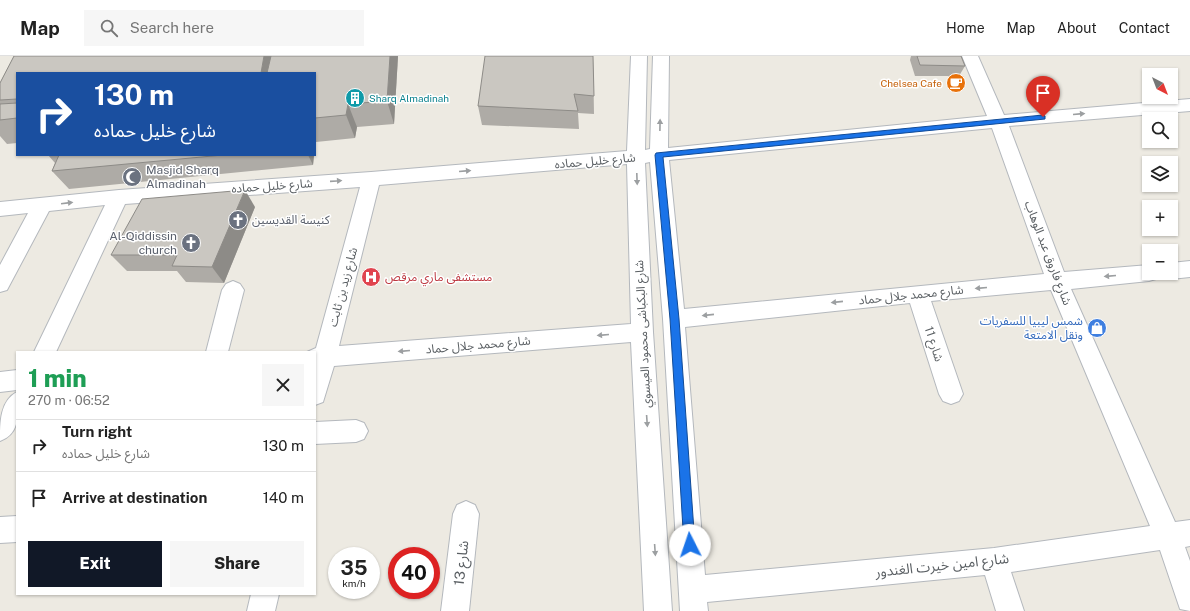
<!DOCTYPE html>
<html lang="en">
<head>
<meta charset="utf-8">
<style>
	body { margin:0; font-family:"Public Sans","Noto Sans Arabic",sans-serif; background:#f6f6f6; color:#222; height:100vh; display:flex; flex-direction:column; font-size:15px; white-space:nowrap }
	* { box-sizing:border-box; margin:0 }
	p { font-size:13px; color:#767676 }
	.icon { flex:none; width:22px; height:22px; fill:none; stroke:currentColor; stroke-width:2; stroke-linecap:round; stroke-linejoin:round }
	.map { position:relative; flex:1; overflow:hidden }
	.details { position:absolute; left:16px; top:295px; width:300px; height:244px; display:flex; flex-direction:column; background:#fff; border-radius:0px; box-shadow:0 1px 3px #0004 }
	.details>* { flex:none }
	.top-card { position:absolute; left:16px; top:16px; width:300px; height:84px; border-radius:0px; box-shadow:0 1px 3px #0004; background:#1a4fa0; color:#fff; overflow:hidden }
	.needle { width:26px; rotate:138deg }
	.tools { position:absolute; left:1142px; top:12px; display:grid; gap:8px }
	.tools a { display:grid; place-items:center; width:36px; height:36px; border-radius:0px; background:#fff; box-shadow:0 1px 3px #0004; font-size:20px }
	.speed { position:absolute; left:328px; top:491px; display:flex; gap:8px; font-size:20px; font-weight:700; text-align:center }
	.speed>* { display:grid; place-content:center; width:52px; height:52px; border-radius:50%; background:#fff; box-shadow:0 1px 3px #0004; line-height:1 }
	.speed small { font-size:10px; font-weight:400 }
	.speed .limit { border:6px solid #d22; background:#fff; color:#111 }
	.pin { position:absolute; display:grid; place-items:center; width:34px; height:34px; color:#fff; margin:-41px -17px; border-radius:50% 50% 50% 0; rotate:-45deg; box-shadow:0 0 4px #0007 }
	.pin .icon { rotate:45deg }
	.me { position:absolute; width:44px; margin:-22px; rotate:356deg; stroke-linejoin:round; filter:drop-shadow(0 0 3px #0008) }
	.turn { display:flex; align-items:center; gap:14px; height:84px; padding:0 12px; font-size:18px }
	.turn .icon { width:52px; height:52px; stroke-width:2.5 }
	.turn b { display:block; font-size:28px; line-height:34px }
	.round { display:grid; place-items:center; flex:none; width:42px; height:42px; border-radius:0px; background:#f6f6f6 }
	.overview { display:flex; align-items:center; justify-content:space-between; height:68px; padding:0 12px }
	h1 { font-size:24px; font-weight:800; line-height:30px; color:#1e9e55 }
	.cta { display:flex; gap:8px; margin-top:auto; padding:8px 12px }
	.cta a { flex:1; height:46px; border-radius:0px; background:#111827; color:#fff; font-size:16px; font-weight:800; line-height:46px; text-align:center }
	.cta a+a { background:#f6f6f6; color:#222 }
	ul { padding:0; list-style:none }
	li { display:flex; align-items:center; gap:12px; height:52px; padding:0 12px; border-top:1px solid #e0e0e0 }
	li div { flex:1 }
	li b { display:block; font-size:15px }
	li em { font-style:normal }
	header { display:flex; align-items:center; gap:24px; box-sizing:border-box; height:56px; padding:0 20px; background:#fff; border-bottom:1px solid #e0e0e0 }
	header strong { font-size:19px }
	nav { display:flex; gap:22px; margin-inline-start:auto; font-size:14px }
	.search { width:280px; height:36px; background:#f6f6f6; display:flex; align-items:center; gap:10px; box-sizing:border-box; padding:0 14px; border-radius:0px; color:#767676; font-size:15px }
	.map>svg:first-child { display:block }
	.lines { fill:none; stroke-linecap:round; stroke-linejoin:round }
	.minor-casing { stroke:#b4b8bd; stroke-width:2 }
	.minor { fill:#fff; fill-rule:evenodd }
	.wall { fill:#aeaba6 }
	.shaded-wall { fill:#8d8b87 }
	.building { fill:#cac7c1; stroke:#8d8b87 }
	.oneway { fill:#9c9fa1 }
	.route { fill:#1a73e8; stroke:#114b97 }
	.labels { text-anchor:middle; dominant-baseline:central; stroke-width:3; stroke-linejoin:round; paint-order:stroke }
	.far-food-label { font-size:10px; fill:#c56008; stroke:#fff; text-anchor:end }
	.far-culture-label { font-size:10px; fill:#0d838f; stroke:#fff; text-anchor:start }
	.street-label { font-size:12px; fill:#5a5f63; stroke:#fff }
	.worship-label { font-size:12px; fill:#5b616d; stroke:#fff; text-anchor:start }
	.health-label { font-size:12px; fill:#be3a42; stroke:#fff; text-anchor:start }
	.shop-label { font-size:12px; fill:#366cbe; stroke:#fff; text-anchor:end }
	.near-street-label { font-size:14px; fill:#5a5f63; stroke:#fff }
</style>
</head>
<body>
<header>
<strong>Map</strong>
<div class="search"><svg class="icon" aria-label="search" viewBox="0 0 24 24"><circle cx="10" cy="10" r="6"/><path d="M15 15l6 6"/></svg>Search here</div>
<nav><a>Home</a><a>Map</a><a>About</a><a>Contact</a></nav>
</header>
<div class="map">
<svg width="1190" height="555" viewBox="0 0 1190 555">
	<rect width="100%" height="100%" fill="#edeae2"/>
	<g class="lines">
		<defs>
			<g id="minor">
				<path d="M 631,0 L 647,0 L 645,94 L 650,93 L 653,0 L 669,0 L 668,92 L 987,60 L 962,0 L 978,0 L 1004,59 L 1190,43 L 1190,55 L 1009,70 L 1064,216 L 1149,209 L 1149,217 L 1159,217 L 1156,223 L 1149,225 L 1071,233 L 1175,466 L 1190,464 L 1190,490 L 1185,491 L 1190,505 L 1190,555 L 1180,553 L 1160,494 L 1011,516 L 1024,555 L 996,555 L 985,519 L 707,546 L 708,555 L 680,555 L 663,263 L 650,106 L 645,107 L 653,276 L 672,555 L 644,555 L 631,286 L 334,310 L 323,346 L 315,349 L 315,296 L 307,296 L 316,292 L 360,131 L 125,148 L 56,296 L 34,296 L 105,149 L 49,155 L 7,234 L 0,236 L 0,209 L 28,157 L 0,160 L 0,146 L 119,134 L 371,116 L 627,95 ZM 992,72 L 1044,218 L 684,253 L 669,104 ZM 627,108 L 631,268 L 339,290 L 379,129 ZM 1051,234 L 1150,470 L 994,492 L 705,519 L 685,271 L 910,247 L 939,338 L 943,345 L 951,348 L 959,345 L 963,338 L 931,245 Z"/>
				<path d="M 1190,205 L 1190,221 L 1171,223 L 1164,221 L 1162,217 L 1171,217 L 1171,207 Z"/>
				<path d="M 233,225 L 240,228 L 244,234 L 228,296 L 206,296 L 222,234 L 226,228 Z"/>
				<path d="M 17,314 L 17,334 L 0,336 L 0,316 Z"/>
				<path d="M 17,336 C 17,356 22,377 0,385 C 0,366 0,345 17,336 Z"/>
				<path d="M 356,364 L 364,367 L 368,375 L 364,383 L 356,386 L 315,388 L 315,366 Z"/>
				<path d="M 466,445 L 475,449 L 479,458 L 469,555 L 441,555 L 453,458 L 457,449 Z"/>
				<path d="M 17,460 L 17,486 L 0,487 L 0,461 Z"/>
				<path d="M 251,538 L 279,538 L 275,555 L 247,555 Z"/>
			</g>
		</defs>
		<!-- minor casing -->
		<use href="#minor" class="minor-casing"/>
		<!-- minor -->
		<use href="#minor" class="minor"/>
	</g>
	<!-- wall -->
	<g class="wall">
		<path d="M 14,0 L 398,0 L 394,68 L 357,71 L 355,82 L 316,86 L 315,91 L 315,17 L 17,17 L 17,87 L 7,88 L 0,80 L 0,27 Z"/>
		<path d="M 593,0 L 594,58 L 578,57 L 579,73 L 482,69 L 478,50 Z"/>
		<path d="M 911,0 L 961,0 L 965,10 L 959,20 L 915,20 L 910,4 Z"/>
		<path d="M 48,99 L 314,99 L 313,109 L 69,133 L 52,115 L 55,107 Z"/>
		<path d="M 255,151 L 224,227 L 186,226 L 177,215 L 127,215 L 111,199 Z"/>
	</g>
	<!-- shaded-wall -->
	<g class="shaded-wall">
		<path d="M 264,0 L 280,0 L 276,17 L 261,17 Z"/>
		<path d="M 390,0 L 398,0 L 394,68 L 387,45 Z"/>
		<path d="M 348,48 L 357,71 L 355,82 L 346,59 Z"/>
		<path d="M 308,99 L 314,99 L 313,109 Z"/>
		<path d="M 245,134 L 255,151 L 224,227 L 212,211 Z"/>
	</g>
	<!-- building -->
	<g class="building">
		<path d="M 14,0 L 264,0 L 261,17 L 17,17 L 17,43 L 0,44 L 0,27 Z"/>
		<path d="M 271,0 L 390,0 L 387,45 L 348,48 L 346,59 L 315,62 L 315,17 L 267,17 Z"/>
		<path d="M 485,0 L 593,0 L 594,40 L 574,38 L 578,55 L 478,50 Z"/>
		<path d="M 917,0 L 961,0 L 965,10 L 920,9 Z"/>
		<path d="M 17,47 L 17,62 L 0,64 L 0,48 Z"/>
		<path d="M 59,99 L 223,99 L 52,115 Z"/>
		<path d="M 245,134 L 212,211 L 172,210 L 177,199 L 111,199 L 142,143 Z"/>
	</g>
	<!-- one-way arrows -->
	<defs><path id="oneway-solid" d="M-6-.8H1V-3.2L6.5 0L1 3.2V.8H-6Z"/></defs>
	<g class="oneway">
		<use href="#oneway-solid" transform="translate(1079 58) rotate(-5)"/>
		<use href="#oneway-solid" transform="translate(660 69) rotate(-89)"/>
		<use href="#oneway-solid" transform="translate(465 115) rotate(-5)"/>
		<use href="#oneway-solid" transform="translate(637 123) rotate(88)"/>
		<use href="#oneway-solid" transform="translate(336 125) rotate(-4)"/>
		<use href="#oneway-solid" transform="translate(67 147) rotate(-7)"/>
		<use href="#oneway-solid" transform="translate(1110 220) rotate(175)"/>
		<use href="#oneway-solid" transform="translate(981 232) rotate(175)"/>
		<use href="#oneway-solid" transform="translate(837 246) rotate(174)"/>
		<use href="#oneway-solid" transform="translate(708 259) rotate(174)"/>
		<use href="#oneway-solid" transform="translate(603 279) rotate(175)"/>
		<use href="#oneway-solid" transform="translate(404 295) rotate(175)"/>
		<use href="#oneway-solid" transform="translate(647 365) rotate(86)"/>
		<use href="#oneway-solid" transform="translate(655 494) rotate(86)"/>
	</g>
	<!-- route -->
	<path class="route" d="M 1043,59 L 1045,60 L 1045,63 L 663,101 L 679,263 L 695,489 L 694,493 L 690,494 L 686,493 L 684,489 L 670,263 L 655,99 L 656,97 Z"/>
	<!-- icons -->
	<defs>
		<symbol id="cafe-disc" viewBox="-11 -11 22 22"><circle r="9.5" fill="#e8710a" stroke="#fff"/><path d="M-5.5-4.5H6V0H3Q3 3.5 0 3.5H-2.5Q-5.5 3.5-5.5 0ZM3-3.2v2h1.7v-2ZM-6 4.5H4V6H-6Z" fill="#fff"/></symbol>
		<symbol id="building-disc" viewBox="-11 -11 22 22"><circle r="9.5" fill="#0f9aa8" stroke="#fff"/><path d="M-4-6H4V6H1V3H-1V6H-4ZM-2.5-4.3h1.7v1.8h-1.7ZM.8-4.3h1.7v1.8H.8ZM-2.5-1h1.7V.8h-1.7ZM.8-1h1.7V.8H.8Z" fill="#fff"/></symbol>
		<symbol id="mosque-disc" viewBox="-11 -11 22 22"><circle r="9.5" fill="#6b7280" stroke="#fff"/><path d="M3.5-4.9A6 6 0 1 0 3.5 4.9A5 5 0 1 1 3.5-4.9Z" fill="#fff"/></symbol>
		<symbol id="church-disc" viewBox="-11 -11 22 22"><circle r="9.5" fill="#6b7280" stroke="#fff"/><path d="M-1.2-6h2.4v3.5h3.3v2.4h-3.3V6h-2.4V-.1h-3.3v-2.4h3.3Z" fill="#fff"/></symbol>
		<symbol id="hospital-disc" viewBox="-11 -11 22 22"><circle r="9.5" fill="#e0444e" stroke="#fff"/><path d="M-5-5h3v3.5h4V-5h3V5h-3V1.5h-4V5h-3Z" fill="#fff"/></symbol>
		<symbol id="shop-disc" viewBox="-11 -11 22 22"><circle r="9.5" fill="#3f7fe0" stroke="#fff"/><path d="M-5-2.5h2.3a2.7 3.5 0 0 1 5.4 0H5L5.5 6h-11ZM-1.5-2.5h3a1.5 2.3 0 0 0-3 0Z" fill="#fff"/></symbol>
	</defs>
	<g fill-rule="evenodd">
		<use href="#cafe-disc" x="945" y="16" width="22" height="22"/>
		<use href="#building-disc" x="344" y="31" width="22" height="22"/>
		<use href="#mosque-disc" x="121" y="110" width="22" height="22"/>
		<use href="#church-disc" x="227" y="153" width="22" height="22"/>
		<use href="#church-disc" x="180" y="176" width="22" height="22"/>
		<use href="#hospital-disc" x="360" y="210" width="22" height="22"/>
		<use href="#shop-disc" x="1086" y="261" width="22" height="22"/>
	</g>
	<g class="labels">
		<!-- far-food labels -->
		<g class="far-food-label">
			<text x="942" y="27">Chelsea Cafe</text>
		</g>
		<!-- far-culture labels -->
		<g class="far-culture-label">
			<text x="369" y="42">Sharq Almadinah</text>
		</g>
		<!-- street labels -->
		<g class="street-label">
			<text transform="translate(595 105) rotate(-5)">شارع خليل حماده</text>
			<text transform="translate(272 130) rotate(-4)">شارع خليل حماده</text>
			<text transform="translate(1048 197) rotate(69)">شارع فاروق عبد الوهاب</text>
			<text transform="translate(343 231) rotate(-75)">شارع زيد بن ثابت</text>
			<text transform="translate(911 239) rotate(-6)">شارع محمد جلال حماد</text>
			<text transform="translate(643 278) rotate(-93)">شارع البكباشى محمود العيسوي</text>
			<text transform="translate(934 288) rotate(72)">شارع 11</text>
			<text transform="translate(478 289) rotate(-5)">شارع محمد جلال حماد</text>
		</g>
		<!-- worship labels -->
		<g class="worship-label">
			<text x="146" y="114">Masjid Sharq<tspan x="146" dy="14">Almadinah</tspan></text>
			<text x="252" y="164">كنيسة القديسين</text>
			<text x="177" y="180" text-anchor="end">Al-Qiddissin<tspan x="177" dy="14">church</tspan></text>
		</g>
		<!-- health labels -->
		<g class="health-label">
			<text x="385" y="221">مستشفى ماري مرقص</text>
		</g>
		<!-- shop labels -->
		<g class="shop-label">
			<text x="1083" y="265">شمس ليبيا للسفريات<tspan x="1083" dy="14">ونقل الامتعة</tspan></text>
		</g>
		<!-- near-street labels -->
		<g class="near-street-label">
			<text transform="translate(461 507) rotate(-84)">شارع 13</text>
			<text transform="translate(942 509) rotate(-6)">شارع امين خيرت الغندور</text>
		</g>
	</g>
</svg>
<div class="tools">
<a><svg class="needle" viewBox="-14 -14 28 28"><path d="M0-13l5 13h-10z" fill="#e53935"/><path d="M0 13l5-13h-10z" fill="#767676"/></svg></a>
<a><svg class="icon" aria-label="search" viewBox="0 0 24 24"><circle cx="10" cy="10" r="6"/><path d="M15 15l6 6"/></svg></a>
<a><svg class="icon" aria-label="layers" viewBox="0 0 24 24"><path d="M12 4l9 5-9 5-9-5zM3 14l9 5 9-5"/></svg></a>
<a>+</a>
<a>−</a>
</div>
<div class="speed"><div>35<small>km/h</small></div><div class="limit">40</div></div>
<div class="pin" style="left:1043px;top:61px;background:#d93025"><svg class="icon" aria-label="arrive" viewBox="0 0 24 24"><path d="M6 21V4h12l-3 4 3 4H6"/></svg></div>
<svg class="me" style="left:690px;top:489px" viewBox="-20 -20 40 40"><circle r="19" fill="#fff"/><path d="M0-13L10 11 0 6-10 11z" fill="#1a73e8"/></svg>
<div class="top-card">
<div class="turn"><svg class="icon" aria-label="right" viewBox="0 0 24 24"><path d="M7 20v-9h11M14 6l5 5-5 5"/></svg><div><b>130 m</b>شارع خليل حماده</div></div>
</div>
<section class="details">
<div class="overview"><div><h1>1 min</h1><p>270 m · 06:52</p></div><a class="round"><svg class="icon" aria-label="close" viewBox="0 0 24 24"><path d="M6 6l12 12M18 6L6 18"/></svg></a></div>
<ul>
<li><svg class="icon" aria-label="right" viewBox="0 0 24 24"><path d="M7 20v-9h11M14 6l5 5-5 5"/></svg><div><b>Turn right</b><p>شارع خليل حماده</p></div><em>130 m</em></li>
<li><svg class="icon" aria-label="arrive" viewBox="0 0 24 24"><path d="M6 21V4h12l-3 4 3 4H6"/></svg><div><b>Arrive at destination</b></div><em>140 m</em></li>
</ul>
<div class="cta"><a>Exit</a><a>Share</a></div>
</section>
</div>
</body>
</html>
